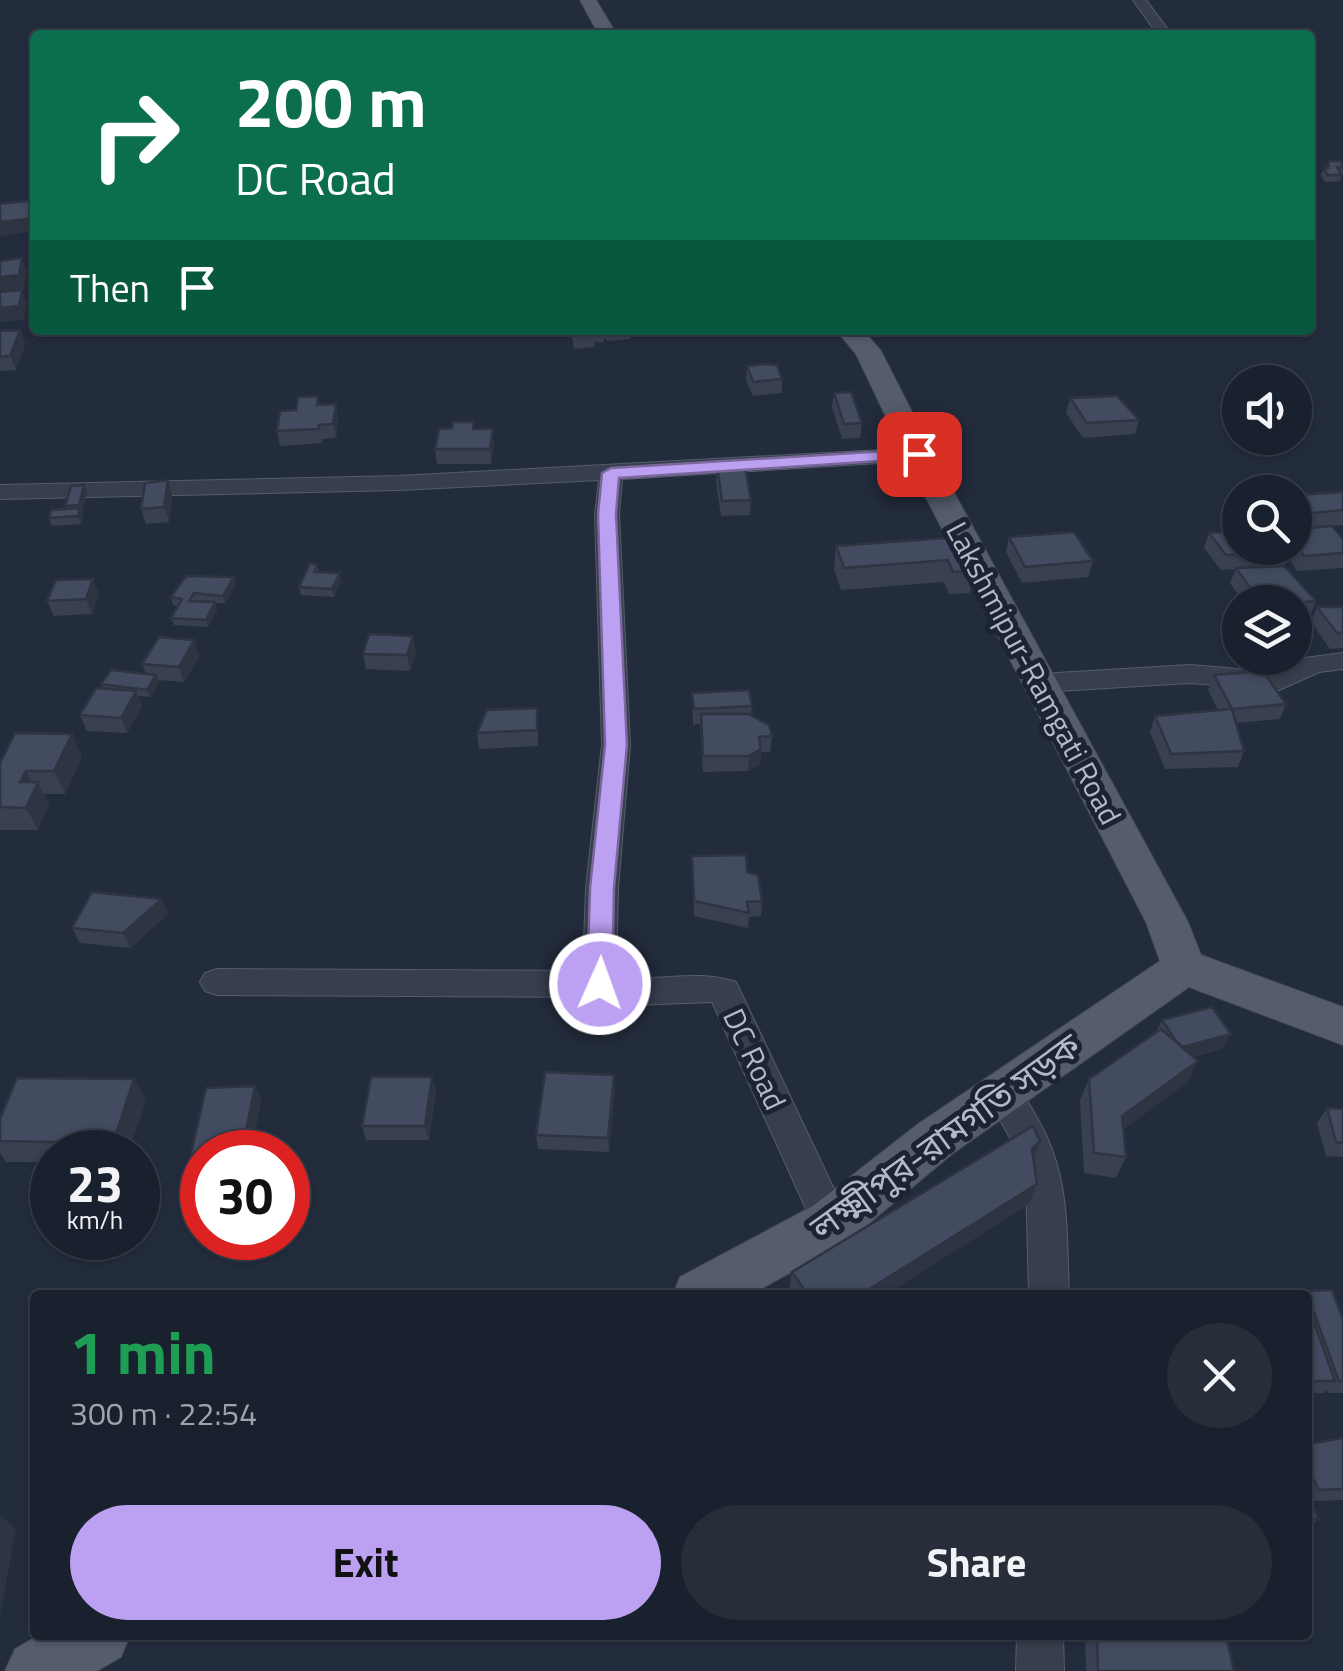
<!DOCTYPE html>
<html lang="en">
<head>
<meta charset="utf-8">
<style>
	body { margin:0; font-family:"Titillium Web","Noto Sans Bengali",sans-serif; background:#272e3a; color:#f1f3f6; height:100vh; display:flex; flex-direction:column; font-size:38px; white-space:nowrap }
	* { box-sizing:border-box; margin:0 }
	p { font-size:32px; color:#9fa3aa }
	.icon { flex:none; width:55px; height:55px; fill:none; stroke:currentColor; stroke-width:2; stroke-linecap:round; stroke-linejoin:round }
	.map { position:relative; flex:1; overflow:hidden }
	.side { position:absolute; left:30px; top:1290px; width:1282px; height:350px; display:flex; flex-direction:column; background:#1a212e; border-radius:10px; box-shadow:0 2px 8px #0004,0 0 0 2px #383e4a }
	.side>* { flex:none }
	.top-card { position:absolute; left:30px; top:30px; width:1285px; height:305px; border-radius:10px; box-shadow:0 2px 8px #0004,0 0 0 2px #383e4a; background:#0b6e4f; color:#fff; overflow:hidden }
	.fabs { position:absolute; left:1222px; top:365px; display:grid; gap:20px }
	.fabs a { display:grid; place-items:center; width:90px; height:90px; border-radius:50%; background:#1a212e; box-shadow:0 2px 8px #0004,0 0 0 2px #383e4a; font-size:50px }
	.speed { position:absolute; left:30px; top:1130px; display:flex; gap:20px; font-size:50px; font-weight:700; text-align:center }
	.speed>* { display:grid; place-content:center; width:130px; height:130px; border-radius:50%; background:#1a212e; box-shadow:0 2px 8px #0004,0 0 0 2px #383e4a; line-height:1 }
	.speed small { font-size:25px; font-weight:400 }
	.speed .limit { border:15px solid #d22; background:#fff; color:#111 }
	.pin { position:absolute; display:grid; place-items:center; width:85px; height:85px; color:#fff; margin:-42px; border-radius:20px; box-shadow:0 5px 15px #0006 }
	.me { position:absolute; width:110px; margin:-55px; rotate:2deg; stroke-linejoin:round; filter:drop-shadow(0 0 8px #0008) }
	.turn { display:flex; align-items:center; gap:35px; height:210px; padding:0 40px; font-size:45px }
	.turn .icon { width:130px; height:130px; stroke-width:2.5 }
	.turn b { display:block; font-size:70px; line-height:85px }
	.then { display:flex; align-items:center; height:95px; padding:0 40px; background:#0003; gap:20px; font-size:38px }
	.round { display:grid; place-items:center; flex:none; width:105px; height:105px; border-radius:52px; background:#272e3a }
	.headline { display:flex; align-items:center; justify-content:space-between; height:170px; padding:0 40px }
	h1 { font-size:60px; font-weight:700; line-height:75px; color:#1e9e55 }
	.primary-button { display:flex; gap:20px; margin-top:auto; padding:20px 40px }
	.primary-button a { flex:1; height:115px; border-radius:60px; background:#bca0f2; color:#111; font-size:40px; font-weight:700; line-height:115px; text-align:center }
	.primary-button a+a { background:#272e3a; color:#f1f3f6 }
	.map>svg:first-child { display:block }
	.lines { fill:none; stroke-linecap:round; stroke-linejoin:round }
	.minor-casing { stroke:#555c6b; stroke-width:2 }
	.major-casing { stroke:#404756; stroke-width:2 }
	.minor { fill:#373e4d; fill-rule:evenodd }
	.major { fill:#555d6d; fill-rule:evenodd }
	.wall { fill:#394052 }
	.shaded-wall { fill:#2e3442 }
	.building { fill:#424b5f; stroke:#2e3442; stroke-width:2.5 }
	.route { fill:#bca0f2; stroke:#7a689d; stroke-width:2.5 }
	.labels { text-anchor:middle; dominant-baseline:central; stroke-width:10; stroke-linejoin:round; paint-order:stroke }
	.street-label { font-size:30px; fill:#b3b9c8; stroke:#1c2332 }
	.near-street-label { font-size:35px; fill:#b3b9c8; stroke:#1c2332 }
</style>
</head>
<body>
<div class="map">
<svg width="1343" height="1671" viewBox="0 0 1343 1671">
	<rect width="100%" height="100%" fill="#232c3d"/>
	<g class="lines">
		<defs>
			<g id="minor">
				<path d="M 1133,0 L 1146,0 L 1172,35 L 1158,35 Z"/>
				<path d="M 919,448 L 930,455 L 927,460 L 622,479 L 619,514 L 630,745 L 618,888 L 616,975 C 657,984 694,968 736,982 L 850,1223 L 844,1235 L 831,1241 L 818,1235 L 712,1002 L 633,1005 L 599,997 L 217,995 L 205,991 L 200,982 L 205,973 L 217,969 L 583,971 L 586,888 L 602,745 L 595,514 L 599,480 L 399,490 L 0,499 L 0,485 L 399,476 Z"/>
				<path d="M 1343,653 L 1343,669 L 1319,672 L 1279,690 L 1190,683 L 1040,692 L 1031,689 L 1027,683 L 1031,677 L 1040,674 L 1190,665 L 1275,672 L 1305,658 Z"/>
				<path d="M 1002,1077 C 1019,1083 1024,1096 1033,1111 C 1071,1172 1066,1226 1069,1295 L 1029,1295 L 1026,1179 L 1012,1141 L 984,1092 L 990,1081 Z"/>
				<path d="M 1017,1635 L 1063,1635 L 1064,1671 L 1016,1671 Z"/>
			</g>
			<g id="major">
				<path d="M 580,0 L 596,0 L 617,35 L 599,35 Z"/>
				<path d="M 836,330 L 863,330 L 881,351 L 939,465 L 1188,922 L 1201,955 L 1343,1007 L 1343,1045 L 1189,987 L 952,1154 L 849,1240 L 750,1295 L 673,1295 L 680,1277 L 813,1206 L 918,1124 L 1160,961 L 1146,922 L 909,465 L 856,354 Z"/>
				<path d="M 39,1635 L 130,1635 L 121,1657 L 97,1671 L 5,1671 L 15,1649 Z"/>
			</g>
		</defs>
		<!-- minor casing -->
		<use href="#minor" class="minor-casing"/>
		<!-- major casing -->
		<use href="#major" class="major-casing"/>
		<!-- minor -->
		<use href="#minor" class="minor"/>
		<!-- major -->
		<use href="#major" class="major"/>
	</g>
	<!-- wall -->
	<g class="wall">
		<path d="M 1329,161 L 1343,164 L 1343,174 L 1342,174 L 1340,181 L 1325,182 L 1321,175 L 1324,168 L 1326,168 Z"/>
		<path d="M 20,330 L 25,344 L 16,370 L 0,371 L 0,331 Z"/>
		<path d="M 571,330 L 630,330 L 630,339 L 608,341 L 604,338 L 604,342 L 594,342 L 595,347 L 574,349 Z"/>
		<path d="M 747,366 L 782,379 L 782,393 L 753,396 L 746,380 Z"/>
		<path d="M 834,393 L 862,423 L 860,438 L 842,439 L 832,407 Z"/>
		<path d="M 318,396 L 319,405 L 338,419 L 336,438 L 322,439 L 322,443 L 280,446 L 277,431 L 296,410 Z"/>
		<path d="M 1070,398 L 1139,420 L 1135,434 L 1083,438 L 1066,413 Z"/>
		<path d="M 452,428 L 474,429 L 494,443 L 491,464 L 437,464 L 435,449 Z"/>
		<path d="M 717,466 L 751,500 L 750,515 L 721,516 L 716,481 Z"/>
		<path d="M 168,480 L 172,495 L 169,522 L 146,524 L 141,509 Z"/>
		<path d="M 84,485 L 87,492 L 82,512 L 83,516 L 81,524 L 52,526 L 49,518 L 66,509 L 65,506 Z"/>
		<path d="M 1343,492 L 1343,525 L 1318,527 L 1343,539 L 1343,568 L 1297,571 L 1287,556 L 1284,566 L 1316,601 L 1310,616 L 1295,617 L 1295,602 L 1243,602 L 1230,583 L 1236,569 L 1221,570 L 1204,548 L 1209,533 L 1240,548 L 1295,548 L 1295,529 L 1306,528 L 1295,514 L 1295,502 L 1298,495 Z"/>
		<path d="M 958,537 L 974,570 L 970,593 L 949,594 L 944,582 L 841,590 L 834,569 L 836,546 Z"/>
		<path d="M 1009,537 L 1093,561 L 1088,577 L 1022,583 L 1006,552 Z"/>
		<path d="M 317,565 L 319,572 L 341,581 L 334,597 L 301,595 L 299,587 Z"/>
		<path d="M 236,585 L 225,603 L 215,603 L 217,610 L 208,627 L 174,625 L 171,618 L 178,606 L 173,605 L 171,597 Z"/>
		<path d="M 99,594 L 92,614 L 54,616 L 47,601 Z"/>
		<path d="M 1317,607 L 1343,607 L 1343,648 L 1330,649 L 1311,622 Z"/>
		<path d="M 194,640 L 199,656 L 184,682 L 158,680 L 159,683 L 150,697 L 138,696 L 142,706 L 127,733 L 87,731 L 80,715 L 103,689 L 101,684 L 146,674 L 142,664 Z"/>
		<path d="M 416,652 L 410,671 L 366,669 L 363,654 Z"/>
		<path d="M 1214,675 L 1286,704 L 1280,719 L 1236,723 L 1244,751 L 1238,767 L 1165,769 L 1150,732 L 1155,716 L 1218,710 L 1208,690 Z"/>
		<path d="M 692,693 L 752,706 L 751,715 L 772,736 L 770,752 L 761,752 L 760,765 L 748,771 L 703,772 L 700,724 L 693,725 Z"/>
		<path d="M 538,723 L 538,746 L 479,749 L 477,733 Z"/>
		<path d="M 72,734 L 82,757 L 65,794 L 44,794 L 49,805 L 38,830 L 0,830 L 0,763 Z"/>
		<path d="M 692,856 L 747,872 L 762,901 L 761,916 L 749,917 L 748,928 L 694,916 Z"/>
		<path d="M 168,914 L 130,948 L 80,943 L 72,928 Z"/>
		<path d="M 1162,1020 L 1223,1048 L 1194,1057 L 1188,1082 L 1123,1129 L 1126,1157 L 1116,1178 L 1084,1173 L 1080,1100 L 1089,1079 L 1156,1032 Z"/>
		<path d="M 615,1089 L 609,1152 L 538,1149 L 536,1135 Z"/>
		<path d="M 436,1091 L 429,1140 L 366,1140 L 362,1126 Z"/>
		<path d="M 146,1100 L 128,1152 L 52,1152 L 52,1162 L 6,1162 L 0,1153 L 0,1119 Z"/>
		<path d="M 261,1100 L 251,1152 L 202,1152 L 202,1175 L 196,1176 L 189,1162 Z"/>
		<path d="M 1327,1108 L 1343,1109 L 1343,1157 L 1326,1156 L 1317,1123 Z"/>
		<path d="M 1033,1160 L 1037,1184 L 1029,1204 L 885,1295 L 792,1295 L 789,1291 L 792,1272 Z"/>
		<path d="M 1306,1291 L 1343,1320 L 1343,1393 L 1328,1393 L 1326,1390 L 1324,1393 L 1308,1393 L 1308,1295 L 1303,1295 Z"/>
		<path d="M 1343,1438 L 1343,1500 L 1311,1501 L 1318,1519 L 1308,1528 L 1308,1444 Z"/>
		<path d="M 1085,1635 L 1226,1635 L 1234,1671 L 1086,1671 Z"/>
	</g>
	<!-- shaded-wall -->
	<g class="shaded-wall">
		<path d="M 35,218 L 35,231 L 0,236 L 0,222 Z"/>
		<path d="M 22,258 L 27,272 L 24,289 L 0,291 L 0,277 Z"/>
		<path d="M 22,290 L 27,304 L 24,320 L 0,322 L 0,308 Z"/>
		<path d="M 20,330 L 25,344 L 16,370 L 10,356 Z"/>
		<path d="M 336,404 L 338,419 L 336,438 L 333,424 Z"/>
		<path d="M 493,429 L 494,443 L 491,464 L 490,449 Z"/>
		<path d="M 168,480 L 172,495 L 169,522 L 164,507 Z"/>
		<path d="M 84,485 L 87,492 L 82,512 L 83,516 L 81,524 L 78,516 L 80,509 L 79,505 Z"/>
		<path d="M 340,573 L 341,581 L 334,597 L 332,589 Z"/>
		<path d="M 234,577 L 236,585 L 225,603 L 223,596 Z"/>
		<path d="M 93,579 L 99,594 L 92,614 L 86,599 Z"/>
		<path d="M 215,602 L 217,610 L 208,627 L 206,620 Z"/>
		<path d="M 413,636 L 416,652 L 410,671 L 407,655 Z"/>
		<path d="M 194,640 L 199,656 L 184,682 L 179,667 Z"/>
		<path d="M 156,675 L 159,683 L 150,697 L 147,690 Z"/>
		<path d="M 136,691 L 142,706 L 127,733 L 121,718 Z"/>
		<path d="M 72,734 L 82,757 L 65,794 L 54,771 Z"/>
		<path d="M 761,749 L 760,765 L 748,771 L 749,756 Z"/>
		<path d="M 26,771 L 35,790 L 38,782 L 49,805 L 38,830 L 26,808 L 20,782 Z"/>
		<path d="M 162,899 L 168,914 L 130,948 L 123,933 Z"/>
		<path d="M 1231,1034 L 1223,1048 L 1173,1062 L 1180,1048 Z"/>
		<path d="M 1198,1061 L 1188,1082 L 1113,1137 L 1122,1116 Z"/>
		<path d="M 614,1075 L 615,1089 L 609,1152 L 608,1138 Z"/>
		<path d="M 432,1077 L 436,1091 L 429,1140 L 425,1126 Z"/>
		<path d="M 134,1079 L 146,1100 L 128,1152 L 119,1152 L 113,1143 Z"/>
		<path d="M 255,1086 L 261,1100 L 251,1152 L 242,1152 Z"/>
		<path d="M 1040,1141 L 1032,1162 L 1032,1149 Z"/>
		<path d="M 1037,1184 L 1029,1204 L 885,1295 L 860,1295 Z"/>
		<path d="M 0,1515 L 16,1529 L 0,1616 Z"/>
	</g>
	<!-- building -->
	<g class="building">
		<rect x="31" y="130" width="4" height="13"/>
		<path d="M 1329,161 L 1341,161 L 1343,168 L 1337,167 L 1342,175 L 1327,175 L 1324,168 L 1328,168 Z"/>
		<path d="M 35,200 L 35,218 L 0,222 L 0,204 Z"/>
		<path d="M 22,258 L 19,275 L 0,277 L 0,261 Z"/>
		<path d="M 22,290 L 19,306 L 0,308 L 0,292 Z"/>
		<path d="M 20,330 L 10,356 L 0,357 L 0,331 Z"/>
		<path d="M 572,330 L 594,330 L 594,333 L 573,335 Z"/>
		<path d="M 767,364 L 777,365 L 782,379 L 753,382 L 747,366 Z"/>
		<path d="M 851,392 L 862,423 L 844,424 L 834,393 Z"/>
		<path d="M 318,396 L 317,405 L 336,404 L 333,424 L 319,425 L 319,429 L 277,431 L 280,411 L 296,410 L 298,397 Z"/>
		<path d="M 1117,396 L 1139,420 L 1087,423 L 1070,398 Z"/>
		<path d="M 453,422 L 474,422 L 473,429 L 493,429 L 490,449 L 435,449 L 439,429 L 452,428 Z"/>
		<path d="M 717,466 L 745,466 L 751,500 L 722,501 Z"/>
		<path d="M 168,480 L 164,507 L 141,509 L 145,483 Z"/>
		<path d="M 84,485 L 79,505 L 65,506 L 71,486 Z"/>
		<path d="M 1343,492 L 1343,510 L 1312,513 L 1298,495 Z"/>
		<path d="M 80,508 L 78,516 L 49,518 L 51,510 Z"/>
		<path d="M 1332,526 L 1343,539 L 1343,553 L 1304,556 L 1295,543 L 1295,529 Z"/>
		<path d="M 1240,531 L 1240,548 L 1288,548 L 1290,550 L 1226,555 L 1209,533 Z"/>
		<path d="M 1074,532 L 1093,561 L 1025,567 L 1009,537 Z"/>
		<path d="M 958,537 L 974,570 L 953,572 L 948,560 L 844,568 L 836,546 Z"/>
		<path d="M 310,563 L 317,565 L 314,572 L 340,573 L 332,589 L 299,587 Z"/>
		<path d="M 1284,566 L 1316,601 L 1295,603 L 1260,602 L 1236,568 Z"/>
		<path d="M 186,576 L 234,577 L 223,596 L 194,593 L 189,601 L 215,602 L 206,620 L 171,618 L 182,599 L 171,597 Z"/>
		<path d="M 93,579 L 86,599 L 47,601 L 56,580 Z"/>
		<path d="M 1317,607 L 1343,607 L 1343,633 L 1337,633 Z"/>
		<path d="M 369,634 L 413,636 L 407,655 L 363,654 Z"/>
		<path d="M 159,637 L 194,640 L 179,667 L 142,664 Z"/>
		<path d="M 111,670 L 156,675 L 147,690 L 101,684 Z"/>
		<path d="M 1263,671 L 1286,704 L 1232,709 L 1244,751 L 1171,754 L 1155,716 L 1232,709 L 1214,675 Z"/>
		<path d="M 96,688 L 136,691 L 121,718 L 80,715 Z"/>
		<path d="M 749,690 L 752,706 L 694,709 L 692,693 Z"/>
		<path d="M 537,708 L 537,730 L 477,733 L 487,710 Z"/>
		<path d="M 701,714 L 748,714 L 769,725 L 772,736 L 759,737 L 761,749 L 749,756 L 703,756 Z"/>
		<path d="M 15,733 L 72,734 L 54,771 L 26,771 L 20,782 L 38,782 L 26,808 L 0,807 L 0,763 Z"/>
		<path d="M 746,855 L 747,872 L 758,875 L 762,901 L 747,902 L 749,913 L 694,901 L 692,856 Z"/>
		<path d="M 92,892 L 162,899 L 123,933 L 72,928 Z"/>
		<path d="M 1212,1007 L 1231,1034 L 1183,1047 L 1176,1041 L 1162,1020 Z"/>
		<path d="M 1161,1029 L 1198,1061 L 1122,1116 L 1126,1157 L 1094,1153 L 1089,1079 Z"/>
		<path d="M 545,1072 L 614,1075 L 608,1138 L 536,1135 Z"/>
		<path d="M 371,1077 L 432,1077 L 425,1126 L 362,1126 Z"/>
		<path d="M 17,1078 L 134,1079 L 113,1143 L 0,1141 L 0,1119 Z"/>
		<path d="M 255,1086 L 242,1152 L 202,1152 L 202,1161 L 189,1162 L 206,1088 Z"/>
		<path d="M 1327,1108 L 1343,1109 L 1343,1143 L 1336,1142 Z"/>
		<path d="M 1033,1126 L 1040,1141 L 1032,1149 L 1037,1184 L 860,1295 L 808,1295 L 792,1272 Z"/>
		<path d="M 1332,1290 L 1343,1320 L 1343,1381 L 1339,1381 L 1306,1291 Z"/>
		<path d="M 1308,1317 L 1312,1317 L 1335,1381 L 1308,1381 Z"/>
		<path d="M 1343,1438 L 1343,1489 L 1319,1490 L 1308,1468 L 1308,1444 Z"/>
		<path d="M 1308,1491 L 1318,1519 L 1308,1519 Z"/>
		<path d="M 1097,1635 L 1226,1635 L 1234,1671 L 1098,1671 Z"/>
	</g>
	<!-- route -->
	<path class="route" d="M 919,449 L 925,451 L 925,458 L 619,478 L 616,514 L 627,745 L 614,888 L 612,984 L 608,991 L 591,991 L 587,984 L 590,888 L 605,745 L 598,514 L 602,473 L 611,468 Z"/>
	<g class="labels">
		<!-- street labels -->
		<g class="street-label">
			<text transform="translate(1034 673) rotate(62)">Lakshmipur-Ramgati Road</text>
			<text transform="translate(755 1059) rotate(65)">DC Road</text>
		</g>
		<!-- near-street labels -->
		<g class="near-street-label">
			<text transform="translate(945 1136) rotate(-36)">লক্ষ্মীপুর-রামগতি সড়ক</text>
		</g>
	</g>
</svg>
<div class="fabs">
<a><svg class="icon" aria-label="sound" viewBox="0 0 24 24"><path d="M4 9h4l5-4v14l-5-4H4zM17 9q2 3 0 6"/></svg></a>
<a><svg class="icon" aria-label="search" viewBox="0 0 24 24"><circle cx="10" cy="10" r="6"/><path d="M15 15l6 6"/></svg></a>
<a><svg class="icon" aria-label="layers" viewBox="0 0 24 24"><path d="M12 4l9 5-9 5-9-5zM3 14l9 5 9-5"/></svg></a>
</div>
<div class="speed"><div>23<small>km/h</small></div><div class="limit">30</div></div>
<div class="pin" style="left:919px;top:454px;background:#d93025"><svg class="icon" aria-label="arrive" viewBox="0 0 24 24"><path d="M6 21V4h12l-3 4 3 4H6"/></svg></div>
<svg class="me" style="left:600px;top:984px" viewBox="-20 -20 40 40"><circle r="17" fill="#bca0f2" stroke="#fff" stroke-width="3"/><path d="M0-11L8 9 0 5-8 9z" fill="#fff"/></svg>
<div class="top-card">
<div class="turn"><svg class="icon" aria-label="right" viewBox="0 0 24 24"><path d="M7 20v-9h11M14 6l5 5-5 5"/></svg><div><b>200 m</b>DC Road</div></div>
<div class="then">Then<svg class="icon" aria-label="arrive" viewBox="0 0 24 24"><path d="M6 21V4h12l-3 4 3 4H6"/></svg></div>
</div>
<section class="side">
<div class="headline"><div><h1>1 min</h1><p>300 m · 22:54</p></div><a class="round"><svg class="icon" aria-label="close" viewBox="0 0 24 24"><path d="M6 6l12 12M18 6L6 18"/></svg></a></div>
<div class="primary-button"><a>Exit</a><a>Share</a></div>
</section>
</div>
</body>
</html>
